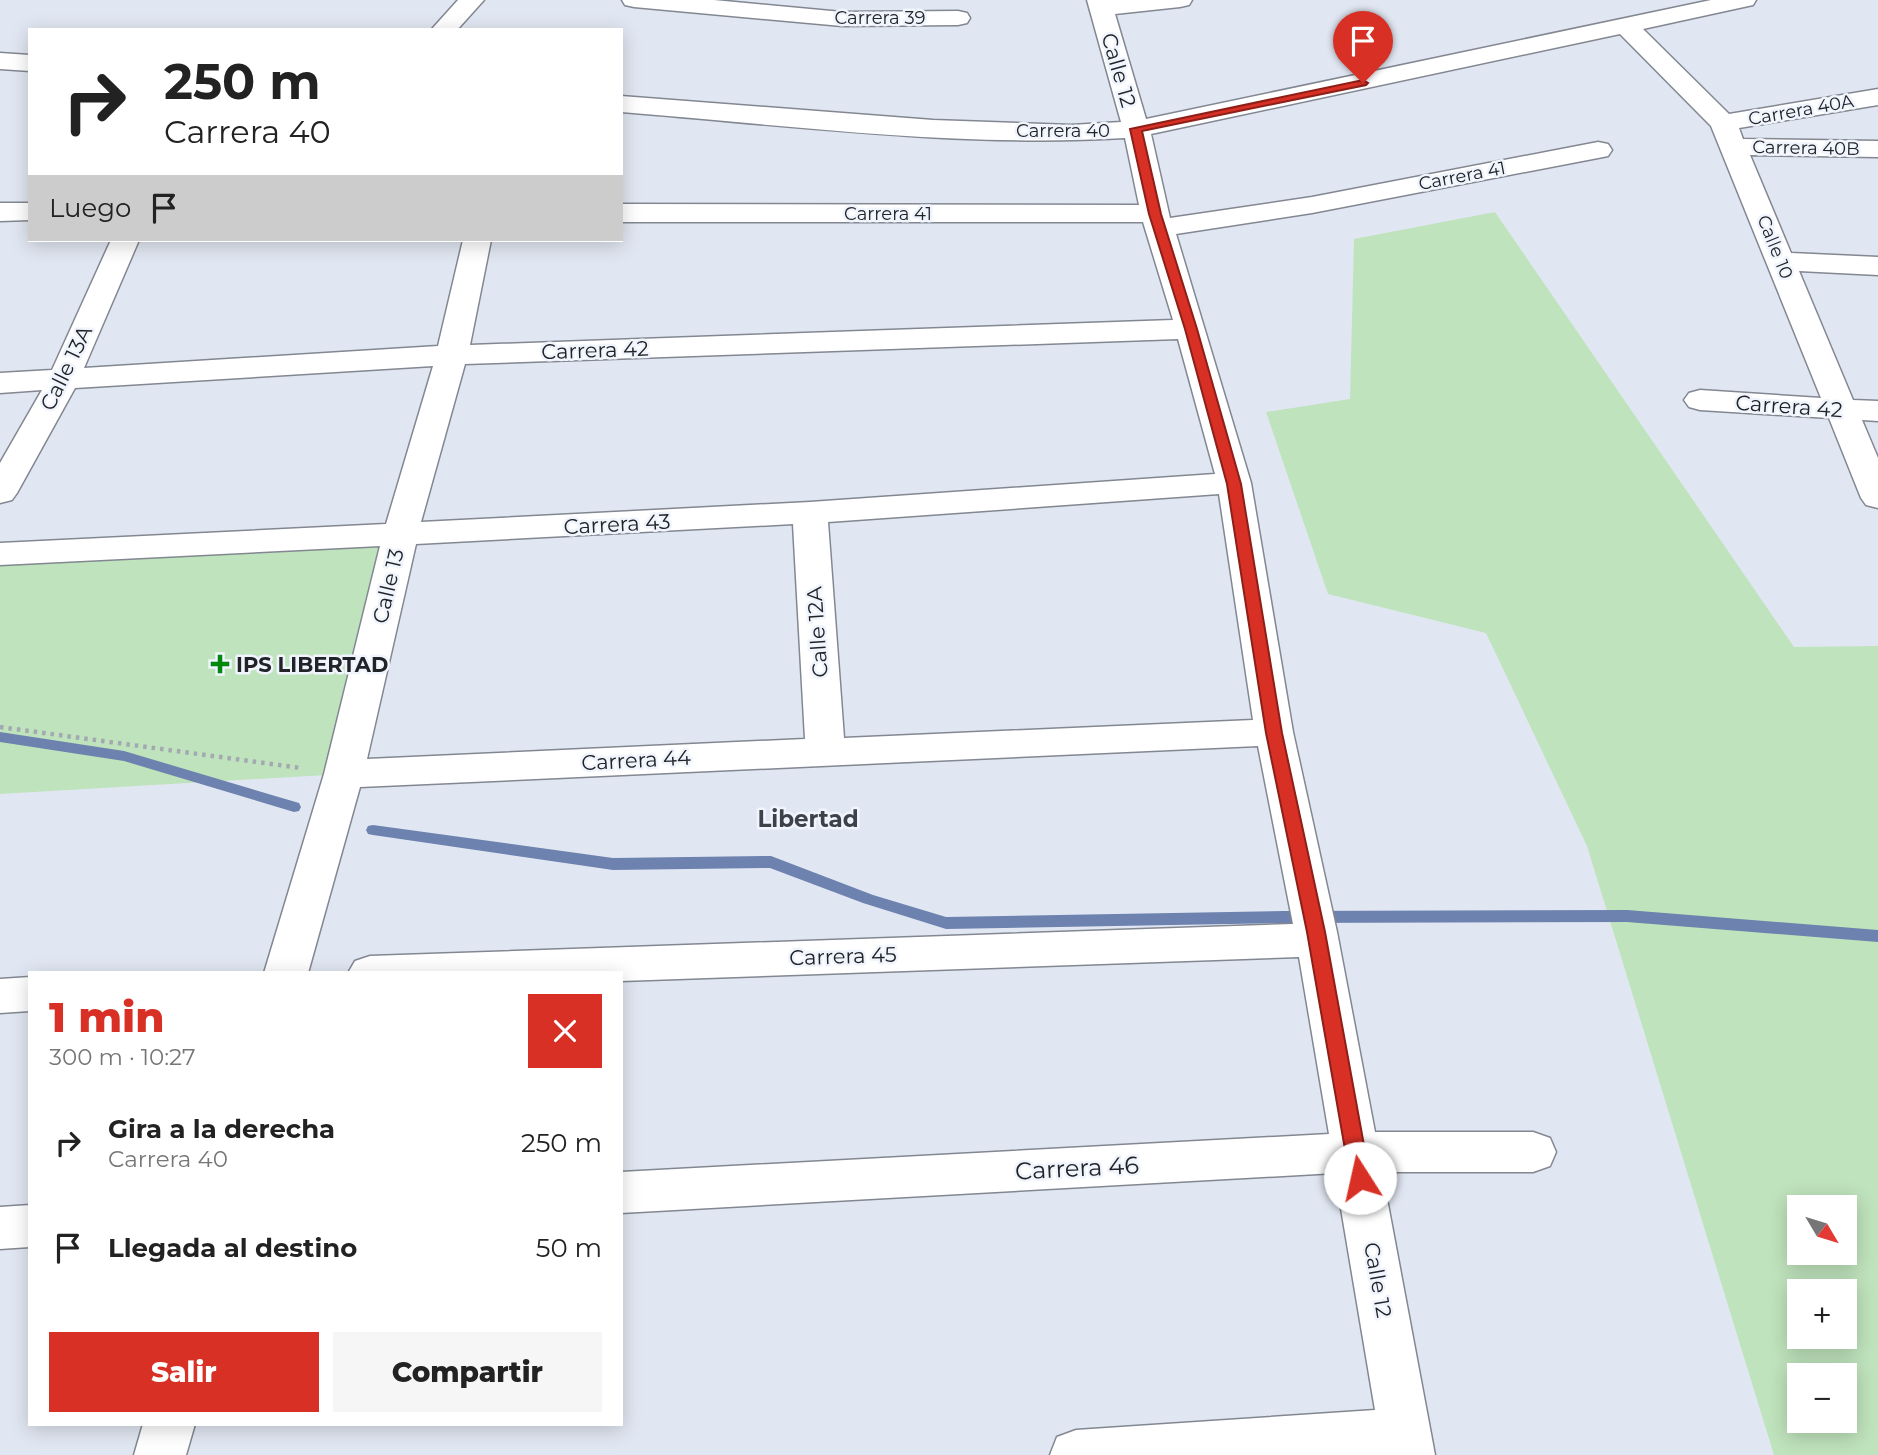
<!DOCTYPE html>
<html lang="es">
<head>
<meta charset="utf-8">
<style>
	body { margin:0; font-family:Montserrat,sans-serif; background:#f6f6f6; color:#222; height:100vh; display:flex; flex-direction:column; font-size:26px; white-space:nowrap }
	* { box-sizing:border-box; margin:0 }
	p { font-size:23px; color:#767676 }
	.icon { flex:none; width:38px; height:38px; fill:none; stroke:currentColor; stroke-width:2; stroke-linecap:round; stroke-linejoin:round }
	.map { position:relative; flex:1; overflow:hidden }
	.side { position:absolute; left:28px; top:971px; width:595px; height:455px; display:flex; flex-direction:column; background:#fff; border-radius:0px; box-shadow:0 4px 18px #0003 }
	.side>* { flex:none }
	.hud { position:absolute; left:28px; top:28px; width:595px; height:214px; border-radius:0px; box-shadow:0 4px 18px #0003; background:#fff; color:#222; overflow:hidden }
	.needle { width:46px; rotate:128deg }
	.tools { position:absolute; left:1787px; top:1195px; display:grid; gap:14px }
	.tools a { display:grid; place-items:center; width:70px; height:70px; border-radius:0px; background:#fff; box-shadow:0 4px 18px #0003; font-size:35px }
	.pin { position:absolute; display:grid; place-items:center; width:60px; height:60px; color:#fff; margin:-72px -30px; border-radius:50% 50% 50% 0; rotate:-45deg; box-shadow:0 0 7px #0007 }
	.pin .icon { rotate:45deg }
	.me { position:absolute; width:77px; margin:-38px; rotate:350deg; stroke-linejoin:round; filter:drop-shadow(0 0 5px #0008) }
	.turn { display:flex; align-items:center; gap:24px; height:147px; padding:0 21px; font-size:32px }
	.turn .icon { width:91px; height:91px; stroke-width:2.5 }
	.turn b { display:block; font-size:49px; line-height:60px }
	.then { display:flex; align-items:center; height:66px; padding:0 21px; background:#0003; gap:14px; font-size:26px }
	.round { display:grid; place-items:center; flex:none; width:74px; height:74px; border-radius:0px; background:#f6f6f6 }
	.head { display:flex; align-items:center; justify-content:space-between; height:119px; padding:0 21px }
	h1 { font-size:42px; font-weight:800; line-height:52px; color:#d93025 }
	.primary-button { display:flex; gap:14px; margin-top:auto; padding:14px 21px }
	.primary-button a { flex:1; height:80px; border-radius:0px; background:#d93025; color:#fff; font-size:28px; font-weight:800; line-height:80px; text-align:center }
	.primary-button a+a { background:#f6f6f6; color:#222 }
	ul { padding:0; list-style:none }
	li { display:flex; align-items:center; gap:21px; height:105px; padding:0 21px }
	li div { flex:1 }
	li b { display:block; font-size:26px }
	li em { font-style:normal }
	.map>svg:first-child { display:block }
	.green { fill:#bfe3bc; fill-rule:evenodd }
	.lines { fill:none; stroke-linecap:round; stroke-linejoin:round }
	.stream { fill:#6d82ae; fill-rule:evenodd }
	.minor-casing { stroke:#828791; stroke-width:3 }
	.path { stroke:#a3a8b1; stroke-width:4.5; stroke-dasharray:3.5 5; stroke-linecap:butt }
	.minor { fill:#fff; fill-rule:evenodd }
	.route { fill:#d93025; stroke:#8d1f18; stroke-width:2 }
	.poi-dot { fill:#00870c; stroke:#f0f4fd; stroke-width:2.5 }
	.labels { text-anchor:middle; dominant-baseline:central; stroke-width:5; stroke-linejoin:round; paint-order:stroke }
	.far-street-label { font-size:18px; fill:#212327; stroke:#f0f4fd }
	.street-label { font-size:21px; fill:#212327; stroke:#f0f4fd }
	.poi-label { font-size:21px; font-weight:bold; fill:#212327; stroke:#f0f4fd; text-anchor:start }
	.neighbourhood-label { font-size:23px; font-weight:bold; fill:#3d414a; stroke:#f0f4fd }
	.near-street-label { font-size:24px; fill:#212327; stroke:#f0f4fd }
</style>
</head>
<body>
<div class="map">
<svg width="1878" height="1455" viewBox="0 0 1878 1455">
	<rect width="100%" height="100%" fill="#e1e7f2"/>
	<!-- green -->
	<g class="green">
		<path d="M 1495,212 L 1794,647 L 1878,646 L 1878,1455 L 1774,1455 L 1587,846 L 1486,633 L 1328,594 L 1266,412 L 1350,399 L 1354,239 ZM 1799,1208 L 1844,1208 L 1844,1253 L 1799,1253 ZM 1799,1292 L 1844,1292 L 1844,1337 L 1799,1337 ZM 1799,1376 L 1844,1376 L 1844,1421 L 1799,1421 Z"/>
		<path d="M 400,536 L 344,774 L 0,794 L 0,554 Z"/>
	</g>
	<g class="lines">
		<!-- stream -->
		<g class="stream">
			<path d="M 0,732 L 124,751 L 299,803 L 301,807 L 299,811 L 294,812 L 124,761 L 0,742 Z"/>
			<path d="M 373,825 L 613,858 L 771,856 L 873,895 L 946,917 L 1284,911 L 1627,910 L 1878,930 L 1878,942 L 1627,922 L 1284,923 L 946,929 L 863,903 L 770,868 L 613,870 L 373,835 L 368,834 L 366,830 L 368,826 Z"/>
		</g>
		<defs>
			<g id="minor">
				<path d="M 458,0 L 484,0 L 457,30 L 431,30 Z"/>
				<path d="M 622,0 L 714,0 L 842,12 L 958,11 L 967,13 L 970,18 L 967,23 L 958,25 L 842,26 L 634,7 L 625,5 Z"/>
				<path d="M 1087,0 L 1192,0 L 1189,5 L 1180,7 L 1115,14 L 1146,119 L 1711,0 L 1756,0 L 1753,5 L 1643,29 L 1729,114 L 1878,89 L 1878,105 L 1739,128 L 1743,139 L 1878,141 L 1878,157 L 1750,155 L 1791,253 L 1878,257 L 1878,275 L 1799,271 L 1853,400 L 1878,401 L 1878,421 L 1862,420 L 1878,458 L 1878,508 L 1866,505 L 1861,498 L 1829,418 L 1700,410 L 1689,407 L 1684,400 L 1689,393 L 1700,390 L 1821,398 L 1711,126 L 1620,34 L 1151,134 L 1170,218 L 1312,197 L 1598,142 L 1608,144 L 1612,150 L 1608,156 L 1598,158 L 1312,213 L 1176,234 L 1251,483 L 1293,732 L 1337,932 L 1375,1132 L 1533,1132 L 1550,1138 L 1556,1152 L 1550,1166 L 1533,1172 L 1382,1172 L 1435,1455 L 1050,1455 L 1057,1437 L 1076,1430 L 1375,1410 L 1335,1173 L 621,1213 L 621,1172 L 1329,1134 L 1299,957 L 621,981 L 621,973 L 348,973 L 355,961 L 370,956 L 1293,924 L 1258,746 L 360,787 L 308,973 L 264,973 L 324,774 L 380,546 L 0,565 L 0,543 L 386,524 L 433,366 L 75,388 L 17,493 L 12,500 L 0,503 L 0,463 L 42,390 L 0,393 L 0,373 L 52,370 L 111,240 L 139,240 L 84,368 L 438,346 L 463,240 L 491,240 L 470,345 L 1173,320 L 1143,222 L 621,222 L 621,204 L 1139,205 L 1125,138 C 960,148 786,125 621,112 L 621,96 L 933,120 L 1071,125 L 1121,122 ZM 1178,339 L 1215,474 L 810,502 L 421,522 L 465,364 ZM 1219,494 L 1253,720 L 844,738 L 828,522 ZM 793,524 L 805,739 L 367,759 L 416,544 Z"/>
				<path d="M 0,53 L 30,55 L 30,71 L 0,69 Z"/>
				<path d="M 0,203 L 30,203 L 30,220 L 0,221 Z"/>
				<path d="M 30,977 L 30,1011 L 0,1013 L 0,979 Z"/>
				<path d="M 30,1205 L 30,1247 L 0,1249 L 0,1207 Z"/>
				<path d="M 143,1424 L 195,1424 L 186,1455 L 134,1455 Z"/>
			</g>
		</defs>
		<!-- minor casing -->
		<use href="#minor" class="minor-casing"/>
		<!-- path -->
		<path class="path" d="M 0,727 L 301,768"/>
		<!-- minor -->
		<use href="#minor" class="minor"/>
	</g>
	<!-- route -->
	<path class="route" d="M 1363,80 L 1368,83 L 1366,85 L 1142,131 L 1161,214 L 1197,329 L 1241,484 L 1282,733 L 1325,932 L 1370,1178 L 1367,1183 L 1360,1186 L 1353,1183 L 1350,1178 L 1307,932 L 1266,733 L 1227,484 L 1185,329 L 1149,214 L 1130,129 Z"/>
	<!-- markers -->
	<path class="poi-dot" d="M216.5 653.5h7v7h7v7h-7v7h-7v-7h-7v-7h7z"/>
	<g class="labels">
		<!-- far-street labels -->
		<g class="far-street-label">
			<text x="880" y="18">Carrera 39</text>
			<text transform="translate(1801 110) rotate(-10)">Carrera 40A</text>
			<text x="1063" y="131">Carrera 40</text>
			<text transform="translate(1806 148) rotate(1)">Carrera 40B</text>
			<text transform="translate(1462 176) rotate(-11)">Carrera 41</text>
			<text x="888" y="214">Carrera 41</text>
			<text transform="translate(1775 247) rotate(68)">Calle 10</text>
		</g>
		<!-- street labels -->
		<g class="street-label">
			<text transform="translate(1119 70) rotate(74)">Calle 12</text>
			<text transform="translate(595 350) rotate(-2)">Carrera 42</text>
			<text transform="translate(66 368) rotate(-64)">Calle 13A</text>
			<text transform="translate(1789 406) rotate(4)">Carrera 42</text>
			<text transform="translate(617 524) rotate(-3)">Carrera 43</text>
			<text transform="translate(388 586) rotate(-77)">Calle 13</text>
			<text transform="translate(817 632) rotate(-94)">Calle 12A</text>
			<text transform="translate(636 760) rotate(-3)">Carrera 44</text>
			<text transform="translate(843 956) rotate(-2)">Carrera 45</text>
			<text transform="translate(1378 1280) rotate(80)">Calle 12</text>
		</g>
		<!-- poi labels -->
		<g class="poi-label">
			<text x="236" y="664">IPS LIBERTAD</text>
		</g>
		<!-- neighbourhood labels -->
		<g class="neighbourhood-label">
			<text x="808" y="819">Libertad</text>
		</g>
		<!-- near-street labels -->
		<g class="near-street-label">
			<text transform="translate(1077 1168) rotate(-3)">Carrera 46</text>
		</g>
	</g>
</svg>
<div class="tools">
<a><svg class="needle" viewBox="-14 -14 28 28"><path d="M0-13l5 13h-10z" fill="#e53935"/><path d="M0 13l5-13h-10z" fill="#767676"/></svg></a>
<a>+</a>
<a>−</a>
</div>
<div class="pin" style="left:1363px;top:83px;background:#d93025"><svg class="icon" aria-label="arrive" viewBox="0 0 24 24"><path d="M6 21V4h12l-3 4 3 4H6"/></svg></div>
<svg class="me" style="left:1360px;top:1178px" viewBox="-20 -20 40 40"><circle r="19" fill="#fff"/><path d="M0-13L10 11 0 6-10 11z" fill="#d93025"/></svg>
<div class="hud">
<div class="turn"><svg class="icon" aria-label="right" viewBox="0 0 24 24"><path d="M7 20v-9h11M14 6l5 5-5 5"/></svg><div><b>250 m</b>Carrera 40</div></div>
<div class="then">Luego<svg class="icon" aria-label="arrive" viewBox="0 0 24 24"><path d="M6 21V4h12l-3 4 3 4H6"/></svg></div>
</div>
<section class="side">
<div class="head"><div><h1>1 min</h1><p>300 m · 10:27</p></div><a class="round" style="background:#d93025;color:#fff"><svg class="icon" aria-label="close" viewBox="0 0 24 24"><path d="M6 6l12 12M18 6L6 18"/></svg></a></div>
<ul>
<li><svg class="icon" aria-label="right" viewBox="0 0 24 24"><path d="M7 20v-9h11M14 6l5 5-5 5"/></svg><div><b>Gira a la derecha</b><p>Carrera 40</p></div><em>250 m</em></li>
<li><svg class="icon" aria-label="arrive" viewBox="0 0 24 24"><path d="M6 21V4h12l-3 4 3 4H6"/></svg><div><b>Llegada al destino</b></div><em>50 m</em></li>
</ul>
<div class="primary-button"><a>Salir</a><a>Compartir</a></div>
</section>
</div>
</body>
</html>
